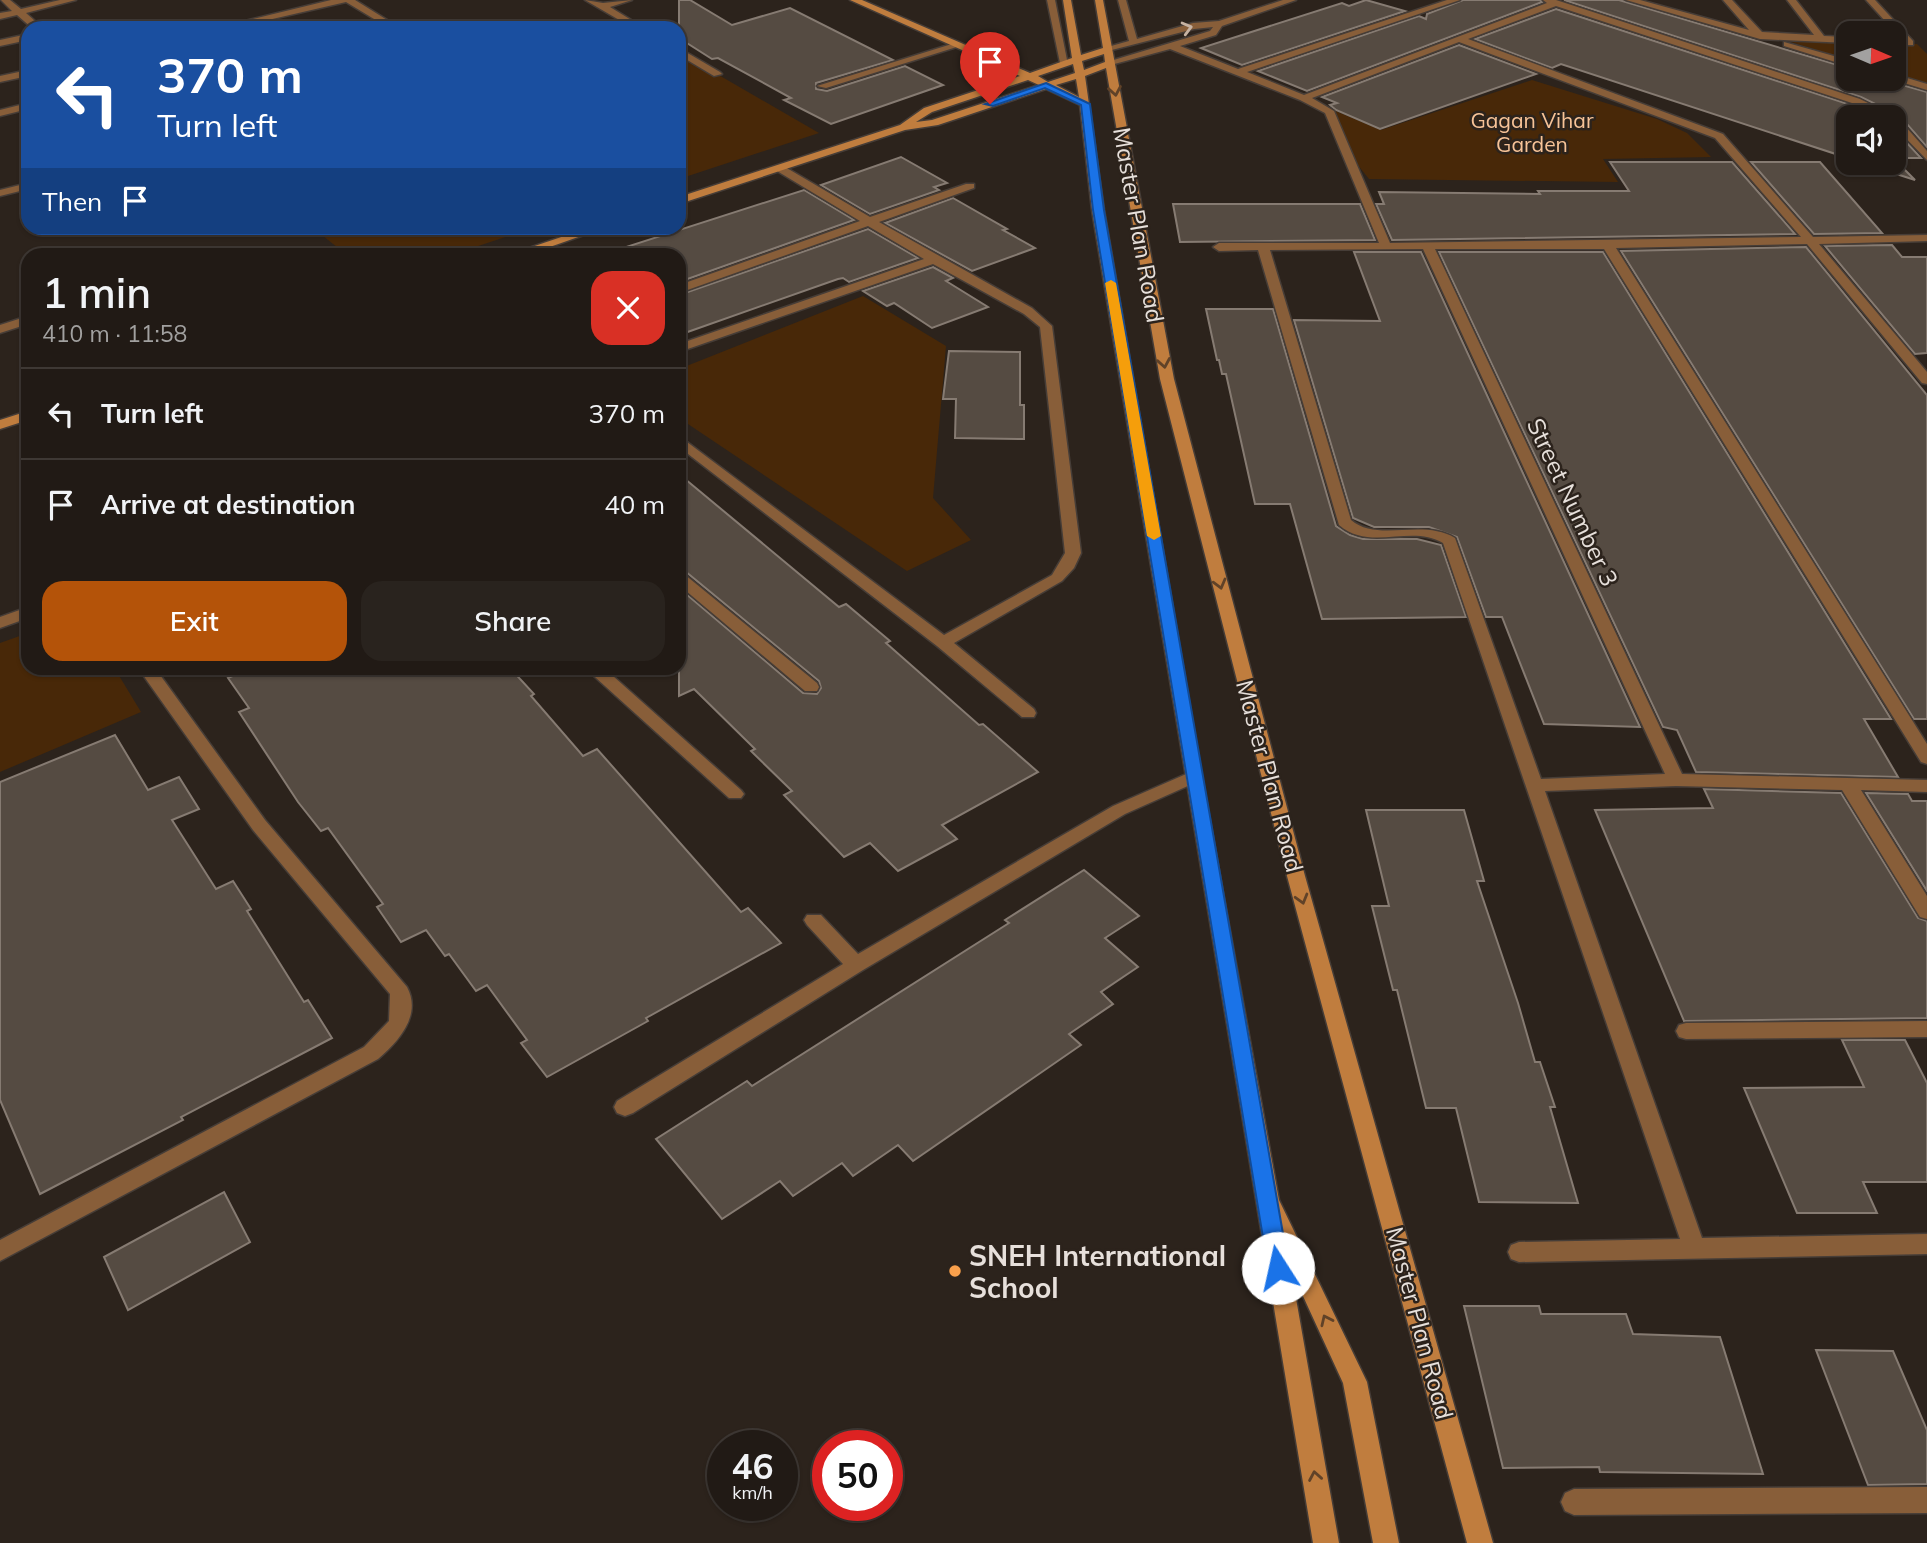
<!DOCTYPE html>
<html lang="en">
<head>
<meta charset="utf-8">
<style>
	body { margin:0; font-family:Mulish,sans-serif; background:#29231e; color:#f1f3f6; height:100vh; display:flex; flex-direction:column; font-size:26px; white-space:nowrap }
	* { box-sizing:border-box; margin:0 }
	p { font-size:23px; color:#a2a1a0 }
	.icon { flex:none; width:38px; height:38px; fill:none; stroke:currentColor; stroke-width:2; stroke-linecap:round; stroke-linejoin:round }
	.map { position:relative; flex:1; overflow:hidden }
	.sheet { position:absolute; left:21px; top:248px; width:665px; height:427px; display:flex; flex-direction:column; background:#211a15; border-radius:21px; box-shadow:0 2px 5px #0004,0 0 0 2px #3e3834 }
	.sheet>* { flex:none }
	.hud { position:absolute; left:21px; top:21px; width:665px; height:214px; border-radius:21px; box-shadow:0 2px 5px #0004,0 0 0 2px #3e3834; background:#1a4fa0; color:#fff; overflow:hidden }
	.needle { width:46px; rotate:92deg }
	.fabs { position:absolute; left:1836px; top:21px; display:grid; gap:14px }
	.fabs a { display:grid; place-items:center; width:70px; height:70px; border-radius:14px; background:#211a15; box-shadow:0 2px 5px #0004,0 0 0 2px #3e3834; font-size:35px }
	.speed { position:absolute; left:707px; top:1430px; display:flex; gap:14px; font-size:35px; font-weight:700; text-align:center }
	.speed>* { display:grid; place-content:center; width:91px; height:91px; border-radius:50%; background:#211a15; box-shadow:0 2px 5px #0004,0 0 0 2px #3e3834; line-height:1 }
	.speed small { font-size:18px; font-weight:400 }
	.speed .limit { border:10px solid #d22; background:#fff; color:#111 }
	.pin { position:absolute; display:grid; place-items:center; width:60px; height:60px; color:#fff; margin:-72px -30px; border-radius:50% 50% 50% 0; rotate:-45deg; box-shadow:0 0 7px #0007 }
	.pin .icon { rotate:45deg }
	.me { position:absolute; width:77px; margin:-38px; rotate:350deg; stroke-linejoin:round; filter:drop-shadow(0 0 5px #0008) }
	.turn { display:flex; align-items:center; gap:24px; height:147px; padding:0 21px; font-size:32px }
	.turn .icon { width:91px; height:91px; stroke-width:2.5 }
	.turn b { display:block; font-size:49px; line-height:60px }
	.then { display:flex; align-items:center; height:66px; padding:0 21px; background:#0003; gap:14px; font-size:26px }
	.round { display:grid; place-items:center; flex:none; width:74px; height:74px; border-radius:21px; background:#29231e }
	.summary { display:flex; align-items:center; justify-content:space-between; height:119px; padding:0 21px }
	h1 { font-size:42px; font-weight:600; line-height:52px }
	.cta { display:flex; gap:14px; margin-top:auto; padding:14px 21px }
	.cta a { flex:1; height:80px; border-radius:21px; background:#b45309; color:#fff; font-size:28px; font-weight:600; line-height:80px; text-align:center }
	.cta a+a { background:#29231e; color:#f1f3f6 }
	ul { padding:0; list-style:none }
	li { display:flex; align-items:center; gap:21px; height:91px; padding:0 21px; border-top:2px solid #3e3834 }
	li div { flex:1 }
	li b { display:block; font-size:26px }
	li em { font-style:normal }
	.map>svg:first-child { display:block }
	.green { fill:#482808 }
	.building { fill:#554b42; stroke:#867b72; stroke-width:2 }
	.lines { fill:none; stroke-linecap:round; stroke-linejoin:round }
	.lane-casing { stroke:#463d37; stroke-width:3 }
	.street-casing { stroke:#463d37; stroke-width:3 }
	.secondary-casing { stroke:#463d37; stroke-width:3 }
	.lane { fill:#885e39; fill-rule:evenodd }
	.street { fill:#885e39; fill-rule:evenodd }
	.secondary { fill:#c07d3e; fill-rule:evenodd }
	.oneway { stroke:#c6b2a2 }
	.oneway2 { stroke:#604228 }
	.route { fill:#1a73e8; stroke:#114b97; stroke-width:2 }
	.slow { fill:#f59e0b }
	.poi-dot { fill:#f9a04c; stroke:#2c231c; stroke-width:2.5 }
	.labels { text-anchor:middle; dominant-baseline:central; stroke-width:5; stroke-linejoin:round; paint-order:stroke }
	.far-park-label { font-size:21px; fill:#f7c397; stroke:#2c231c }
	.street-label { font-size:24px; fill:#e7e0db; stroke:#2c231c }
	.near-poi-label { font-size:28px; font-weight:bold; fill:#e7e0db; stroke:#2c231c; text-anchor:start }
</style>
</head>
<body>
<div class="map">
<svg width="1927" height="1543" viewBox="0 0 1927 1543">
	<rect width="100%" height="100%" fill="#2c231c"/>
	<!-- green -->
	<g class="green">
		<path d="M 1785,40 L 1848,42 L 1848,60 Z"/>
		<path d="M 1894,43 L 1917,44 L 1927,54 L 1927,85 L 1894,75 Z"/>
		<path d="M 679,52 L 819,133 L 679,179 Z"/>
		<path d="M 1532,80 L 1657,119 L 1687,133 L 1711,157 L 1603,159 L 1618,182 L 1369,179 L 1357,164 L 1333,110 L 1381,130 Z"/>
		<path d="M 313,228 L 533,228 L 448,256 L 347,255 Z"/>
		<path d="M 863,296 L 946,346 L 933,498 L 971,540 L 907,571 L 679,418 L 679,369 Z"/>
		<path d="M 28,633 L 28,668 L 115,669 L 141,712 L 0,772 L 0,643 Z"/>
	</g>
	<!-- building -->
	<g class="building">
		<path d="M 679,0 L 690,0 L 732,25 L 790,8 L 893,60 L 816,83 L 816,89 L 827,91 L 905,66 L 943,85 L 831,124 L 784,100 L 791,98 L 718,58 L 712,59 L 679,38 Z"/>
		<path d="M 1366,0 L 1405,11 L 1242,65 L 1201,48 L 1342,3 L 1349,6 Z"/>
		<path d="M 1463,0 L 1540,0 L 1542,2 L 1307,91 L 1258,71 L 1419,16 L 1426,19 L 1427,14 Z"/>
		<path d="M 1564,0 L 1619,0 L 1848,68 L 1848,79 L 1881,79 L 1927,92 L 1927,147 L 1900,116 L 1861,97 Z"/>
		<path d="M 1556,9 L 1851,105 L 1876,117 L 1848,117 L 1848,158 L 1561,64 L 1552,68 L 1475,39 Z"/>
		<path d="M 1459,45 L 1536,74 L 1380,129 L 1336,110 L 1330,105 L 1337,103 L 1322,97 Z"/>
		<path d="M 1894,129 L 1921,158 L 1894,158 Z"/>
		<path d="M 901,157 L 947,183 L 934,187 L 939,190 L 870,214 L 821,185 Z"/>
		<path d="M 1894,159 L 1915,180 L 1862,163 L 1894,163 Z"/>
		<path d="M 1610,162 L 1732,162 L 1795,234 L 1392,240 L 1376,204 L 1384,204 L 1379,192 L 1540,194 L 1538,191 L 1629,191 Z"/>
		<path d="M 1751,162 L 1820,162 L 1882,233 L 1814,234 Z"/>
		<path d="M 804,190 L 854,220 L 679,282 L 679,256 L 638,256 L 626,247 Z"/>
		<path d="M 953,198 L 1007,229 L 1003,230 L 1035,248 L 972,271 L 885,223 Z"/>
		<path d="M 1173,204 L 1360,204 L 1375,240 L 1180,242 Z"/>
		<path d="M 868,229 L 918,258 L 849,282 L 843,278 L 838,279 L 679,335 L 679,295 Z"/>
		<path d="M 1892,245 L 1902,257 L 1927,257 L 1927,353 L 1915,354 L 1825,246 Z"/>
		<path d="M 1806,247 L 1927,395 L 1927,719 L 1914,719 L 1621,251 Z"/>
		<path d="M 1354,252 L 1421,252 L 1640,727 L 1544,724 L 1502,617 L 1486,617 L 1457,537 L 1429,527 L 1374,527 L 1353,518 L 1294,320 L 1380,321 Z"/>
		<path d="M 1439,252 L 1603,252 L 1891,719 L 1864,719 L 1898,777 L 1696,772 L 1677,730 L 1663,727 Z"/>
		<path d="M 933,267 L 953,278 L 946,281 L 988,307 L 932,328 L 894,303 L 887,306 L 863,291 Z"/>
		<path d="M 1206,309 L 1273,309 L 1336,526 L 1350,535 L 1363,539 L 1417,539 L 1441,545 L 1466,617 L 1322,619 L 1290,504 L 1255,504 L 1226,374 L 1222,374 L 1219,360 L 1217,360 Z"/>
		<path d="M 949,351 L 1020,352 L 1020,405 L 1024,405 L 1024,439 L 955,438 L 956,399 L 943,399 Z"/>
		<path d="M 679,474 L 839,607 L 846,604 L 890,641 L 886,643 L 979,725 L 983,724 L 1038,772 L 942,825 L 957,839 L 898,871 L 870,843 L 844,857 L 784,795 L 792,791 L 751,751 L 755,749 L 694,689 L 679,696 L 679,588 L 803,693 L 817,694 L 821,688 L 819,681 L 686,572 L 679,570 Z"/>
		<path d="M 251,668 L 510,668 L 534,694 L 531,696 L 583,756 L 597,749 L 741,912 L 748,908 L 781,943 L 646,1018 L 648,1021 L 547,1077 L 521,1043 L 527,1040 L 487,985 L 476,991 L 449,954 L 445,956 L 426,930 L 401,942 L 377,907 L 383,904 L 328,828 L 321,831 L 298,802 L 239,712 L 249,708 L 228,678 Z"/>
		<path d="M 115,735 L 148,790 L 179,777 L 199,809 L 172,820 L 216,889 L 233,881 L 251,909 L 247,911 L 304,1002 L 308,1000 L 332,1038 L 181,1117 L 183,1120 L 40,1194 L 0,1100 L 0,782 Z"/>
		<path d="M 1704,789 L 1841,793 L 1918,918 L 1927,921 L 1927,1018 L 1684,1021 L 1595,810 L 1713,808 Z"/>
		<path d="M 1866,793 L 1908,794 L 1912,801 L 1927,801 L 1927,891 Z"/>
		<path d="M 1366,810 L 1464,810 L 1484,881 L 1477,881 L 1518,1003 L 1535,1062 L 1540,1062 L 1555,1107 L 1550,1107 L 1578,1203 L 1479,1202 L 1456,1108 L 1426,1108 L 1397,990 L 1393,990 L 1372,906 L 1389,906 Z"/>
		<path d="M 1084,870 L 1139,916 L 1105,938 L 1138,967 L 1101,992 L 1113,1004 L 1069,1034 L 1081,1045 L 913,1161 L 898,1145 L 853,1176 L 842,1163 L 793,1196 L 780,1181 L 722,1219 L 656,1139 L 747,1081 L 752,1086 L 1009,923 L 1005,920 Z"/>
		<path d="M 1842,1040 L 1905,1040 L 1927,1083 L 1927,1182 L 1863,1182 L 1877,1213 L 1797,1213 L 1744,1088 L 1864,1087 Z"/>
		<path d="M 224,1192 L 250,1242 L 128,1310 L 104,1257 Z"/>
		<path d="M 1464,1306 L 1539,1306 L 1541,1314 L 1626,1314 L 1633,1334 L 1720,1337 L 1763,1474 L 1600,1472 L 1599,1467 L 1503,1468 Z"/>
		<path d="M 1816,1350 L 1893,1351 L 1927,1430 L 1927,1484 L 1868,1485 Z"/>
	</g>
	<g class="lines">
		<defs>
			<path id="lane" d="M 1193,771 L 1202,777 L 1199,781 L 1125,814 L 863,970 L 633,1113 L 625,1116 L 617,1113 L 614,1107 L 617,1101 L 843,964 L 807,925 L 804,920 L 807,915 L 821,915 L 858,954 L 1113,806 Z"/>
			<g id="street">
				<path d="M 1,0 L 10,0 L 21,9 L 60,0 L 76,0 L 26,13 L 43,28 L 32,28 L 17,15 L 0,19 L 0,13 L 12,11 Z"/>
				<path d="M 331,0 L 355,0 L 400,28 L 389,28 L 346,2 L 233,28 L 216,28 Z"/>
				<path d="M 585,0 L 603,3 L 632,0 L 610,7 L 641,26 L 633,28 Z"/>
				<path d="M 1047,0 L 1055,0 L 1068,65 L 1060,63 Z"/>
				<path d="M 1118,0 L 1126,0 L 1137,39 L 1193,23 L 1219,21 L 1283,0 L 1296,0 L 1222,26 L 1216,35 L 1180,46 L 1238,69 L 1447,0 L 1460,0 L 1247,72 L 1304,95 L 1547,3 L 1543,0 L 1556,0 L 1860,99 L 1898,118 L 1927,151 L 1927,160 L 1894,126 L 1894,117 L 1882,117 L 1852,103 L 1556,6 L 1468,39 L 1723,134 L 1813,237 L 1927,235 L 1927,241 L 1819,244 L 1927,372 L 1927,384 L 1922,383 L 1807,244 L 1616,248 L 1927,744 L 1927,764 L 1921,762 L 1604,249 L 1435,249 L 1682,774 L 1927,780 L 1927,792 L 1861,790 L 1927,896 L 1927,919 L 1920,917 L 1842,790 L 1676,786 L 1545,791 L 1702,1238 L 1927,1234 L 1927,1254 L 1519,1262 L 1511,1259 L 1508,1252 L 1511,1245 L 1519,1242 L 1680,1239 L 1443,543 C 1411,524 1370,552 1339,525 L 1258,250 L 1219,251 L 1213,247 L 1219,243 L 1379,243 L 1325,113 L 1300,100 L 1170,49 L 1107,66 L 1107,62 L 1210,31 L 1213,27 L 1194,29 L 1104,52 L 1104,48 L 1129,41 ZM 1459,42 L 1715,138 L 1801,237 L 1390,243 L 1334,111 L 1312,98 ZM 1423,249 L 1665,774 L 1541,779 L 1455,538 C 1422,518 1378,543 1351,520 L 1270,250 Z"/>
				<path d="M 1626,0 L 1640,0 L 1749,30 L 1723,0 L 1732,0 L 1762,32 L 1814,35 L 1787,0 L 1796,0 L 1824,36 L 1848,37 L 1848,43 L 1760,39 Z"/>
				<path d="M 1866,0 L 1875,0 L 1913,41 L 1913,45 L 1907,45 Z"/>
				<path d="M 28,34 L 28,40 L 0,46 L 0,40 Z"/>
				<path d="M 1784,42 L 1848,60 L 1848,66 L 1784,46 Z"/>
				<path d="M 955,43 L 963,45 L 826,88 L 817,86 Z"/>
				<path d="M 679,48 L 720,72 L 722,74 L 714,76 L 679,55 Z"/>
				<path d="M 28,70 L 28,76 L 0,82 L 0,76 Z"/>
				<path d="M 1894,74 L 1927,84 L 1927,90 L 1891,79 L 1894,79 Z"/>
				<path d="M 28,103 L 28,109 L 0,116 L 0,110 Z"/>
				<path d="M 777,167 L 785,167 L 870,217 L 966,184 L 974,184 L 974,188 L 879,222 L 1032,308 L 1052,326 L 1081,553 L 1074,568 L 1062,581 L 954,643 L 1034,709 L 1036,713 L 1034,717 L 1022,717 L 937,646 L 679,447 L 679,436 L 944,635 L 1052,575 L 1065,553 L 1040,327 L 1024,314 L 933,264 L 679,352 L 679,344 L 924,259 L 868,226 L 679,293 L 679,285 L 860,221 L 777,171 Z"/>
				<path d="M 28,183 L 28,189 L 0,196 L 0,190 Z"/>
				<path d="M 28,316 L 28,324 L 0,333 L 0,325 Z"/>
				<path d="M 679,572 L 684,574 L 817,683 L 819,687 L 817,691 L 805,691 L 679,585 Z"/>
				<path d="M 28,607 L 28,618 L 0,628 L 0,617 Z"/>
				<path d="M 138,668 L 155,668 L 265,820 L 407,987 C 422,1015 399,1041 378,1059 L 0,1261 L 0,1240 L 364,1047 L 389,1021 L 390,994 L 253,830 Z"/>
				<path d="M 585,668 L 604,668 L 741,790 L 744,794 L 741,798 L 729,798 Z"/>
				<path d="M 1927,1021 L 1927,1037 L 1686,1039 L 1679,1037 L 1676,1031 L 1679,1025 L 1686,1023 Z"/>
				<path d="M 1927,1487 L 1927,1513 L 1574,1515 L 1565,1511 L 1561,1502 L 1565,1493 L 1574,1489 Z"/>
			</g>
			<g id="secondary">
				<path d="M 850,0 L 862,0 L 1030,73 L 1072,58 L 1063,0 L 1071,0 L 1081,55 L 1103,48 L 1095,0 L 1103,0 L 1174,379 L 1305,876 L 1493,1543 L 1467,1543 L 1287,876 L 1160,379 L 1106,68 L 1085,76 L 1104,210 L 1202,777 L 1279,1200 L 1367,1382 L 1399,1543 L 1373,1543 L 1343,1383 L 1291,1270 L 1339,1543 L 1313,1543 L 1092,210 L 1080,105 L 1046,89 L 938,125 L 905,130 L 679,204 L 679,197 L 900,125 L 924,108 L 1020,76 ZM 1104,54 L 1105,62 L 1084,70 L 1082,61 ZM 1073,64 L 1075,73 L 1048,82 L 1038,76 ZM 1076,79 L 1079,97 L 1056,85 ZM 1028,80 L 1039,85 L 932,120 L 916,122 L 932,112 Z"/>
				<path d="M 588,228 L 604,228 L 524,256 L 505,256 Z"/>
				<path d="M 28,411 L 28,420 L 0,429 L 0,420 Z"/>
			</g>
		</defs>
		<!-- lane casing -->
		<use href="#lane" class="lane-casing"/>
		<!-- street casing -->
		<use href="#street" class="street-casing"/>
		<!-- secondary casing -->
		<use href="#secondary" class="secondary-casing"/>
		<!-- lane -->
		<use href="#lane" class="lane"/>
		<!-- street -->
		<use href="#street" class="street"/>
		<!-- secondary -->
		<use href="#secondary" class="secondary"/>
	</g>
	<!-- one-way arrows -->
	<defs><path id="oneway-chevron" d="M-2-3.5L2.5 0L-2 3.5" fill="none" stroke-width="1.6" stroke-linecap="round" stroke-linejoin="round" transform="scale(1.75)"/></defs>
	<use class="oneway" href="#oneway-chevron" transform="translate(1187 28) rotate(-15)"/>
	<g class="oneway2">
		<use href="#oneway-chevron" transform="translate(1115 91) rotate(80)"/>
		<use href="#oneway-chevron" transform="translate(1164 363) rotate(80)"/>
		<use href="#oneway-chevron" transform="translate(1220 584) rotate(75)"/>
		<use href="#oneway-chevron" transform="translate(1302 899) rotate(74)"/>
		<use href="#oneway-chevron" transform="translate(1326 1320) rotate(-115)"/>
		<use href="#oneway-chevron" transform="translate(1315 1476) rotate(-100)"/>
	</g>
	<!-- route -->
	<path class="route" d="M 1046,83 L 1090,104 L 1104,210 L 1289,1268 L 1286,1275 L 1278,1278 L 1271,1275 L 1268,1268 L 1093,210 L 1081,105 L 1045,88 L 993,106 L 985,104 Z"/>
	<!-- slow -->
	<path class="slow" d="M 1111,280 L 1116,283 L 1161,536 L 1154,540 L 1147,536 L 1105,283 Z"/>
	<!-- markers -->
	<circle class="poi-dot" cx="955" cy="1271" r="7"/>
	<g class="labels">
		<!-- far-park labels -->
		<g class="far-park-label">
			<text x="1532" y="120">Gagan Vihar<tspan x="1532" dy="24">Garden</tspan></text>
		</g>
		<!-- street labels -->
		<g class="street-label">
			<text transform="translate(1139 225) rotate(80)">Master Plan Road</text>
			<text transform="translate(1573 502) rotate(65)">Street Number 3</text>
			<text transform="translate(1270 776) rotate(75)">Master Plan Road</text>
			<text transform="translate(1420 1323) rotate(75)">Master Plan Road</text>
		</g>
		<!-- near-poi labels -->
		<g class="near-poi-label">
			<text x="969" y="1255">SNEH International<tspan x="969" dy="32">School</tspan></text>
		</g>
	</g>
</svg>
<div class="fabs">
<a><svg class="needle" viewBox="-14 -14 28 28"><path d="M0-13l5 13h-10z" fill="#e53935"/><path d="M0 13l5-13h-10z" fill="#a2a1a0"/></svg></a>
<a><svg class="icon" aria-label="sound" viewBox="0 0 24 24"><path d="M4 9h4l5-4v14l-5-4H4zM17 9q2 3 0 6"/></svg></a>
</div>
<div class="speed"><div>46<small>km/h</small></div><div class="limit">50</div></div>
<div class="pin" style="left:990px;top:104px;background:#d93025"><svg class="icon" aria-label="arrive" viewBox="0 0 24 24"><path d="M6 21V4h12l-3 4 3 4H6"/></svg></div>
<svg class="me" style="left:1278px;top:1268px" viewBox="-20 -20 40 40"><circle r="19" fill="#fff"/><path d="M0-13L10 11 0 6-10 11z" fill="#1a73e8"/></svg>
<div class="hud">
<div class="turn"><svg class="icon" aria-label="left" viewBox="0 0 24 24"><path d="M17 20v-9H6M10 6l-5 5 5 5"/></svg><div><b>370 m</b>Turn left</div></div>
<div class="then">Then<svg class="icon" aria-label="arrive" viewBox="0 0 24 24"><path d="M6 21V4h12l-3 4 3 4H6"/></svg></div>
</div>
<section class="sheet">
<div class="summary"><div><h1>1 min</h1><p>410 m · 11:58</p></div><a class="round" style="background:#d93025;color:#fff"><svg class="icon" aria-label="close" viewBox="0 0 24 24"><path d="M6 6l12 12M18 6L6 18"/></svg></a></div>
<ul>
<li><svg class="icon" aria-label="left" viewBox="0 0 24 24"><path d="M17 20v-9H6M10 6l-5 5 5 5"/></svg><div><b>Turn left</b></div><em>370 m</em></li>
<li><svg class="icon" aria-label="arrive" viewBox="0 0 24 24"><path d="M6 21V4h12l-3 4 3 4H6"/></svg><div><b>Arrive at destination</b></div><em>40 m</em></li>
</ul>
<div class="cta"><a>Exit</a><a>Share</a></div>
</section>
</div>
</body>
</html>
